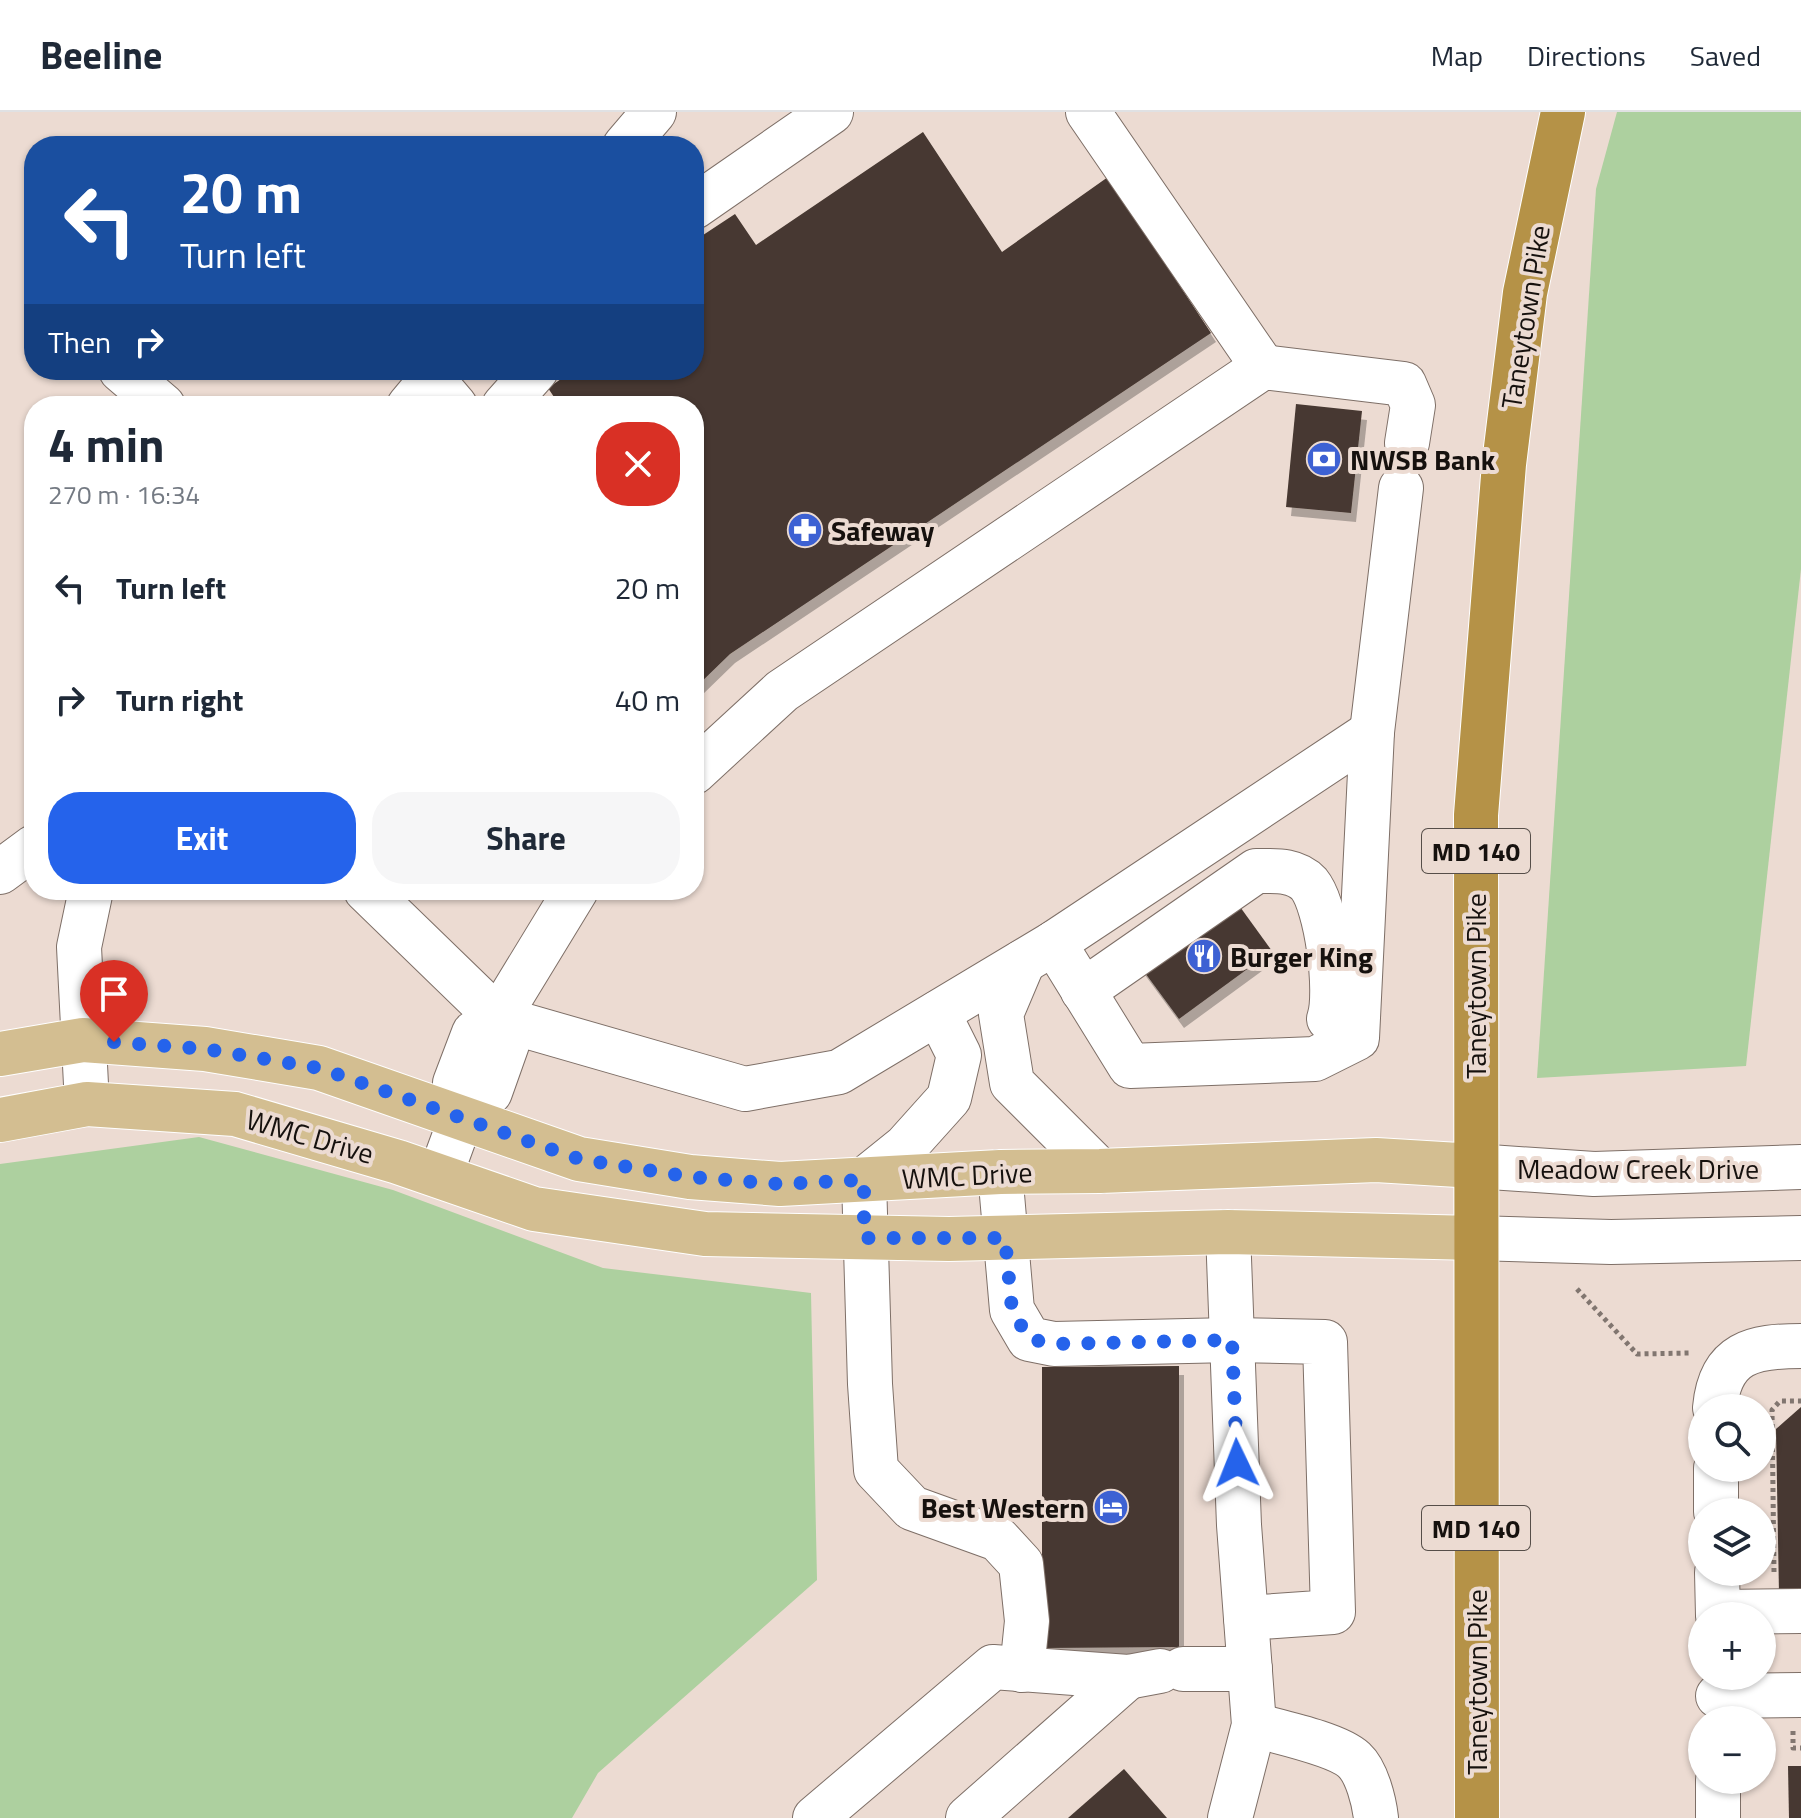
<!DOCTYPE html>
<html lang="en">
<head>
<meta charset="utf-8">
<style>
	body { margin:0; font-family:"Titillium Web",sans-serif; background:#f6f6f7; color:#1f2937; height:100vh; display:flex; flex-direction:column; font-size:30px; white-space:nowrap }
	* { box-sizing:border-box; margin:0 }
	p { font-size:26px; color:#747a83 }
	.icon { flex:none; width:44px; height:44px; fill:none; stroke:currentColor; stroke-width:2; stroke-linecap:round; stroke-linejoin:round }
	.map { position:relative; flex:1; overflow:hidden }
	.panel { position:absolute; left:24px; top:284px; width:680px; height:504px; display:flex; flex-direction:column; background:#fff; border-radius:32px; box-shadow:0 2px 6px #0004 }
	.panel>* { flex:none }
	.guide { position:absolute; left:24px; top:24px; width:680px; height:244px; border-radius:32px; box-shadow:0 2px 6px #0004; background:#1a4fa0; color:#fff; overflow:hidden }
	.controls { position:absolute; left:1688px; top:1282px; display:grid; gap:16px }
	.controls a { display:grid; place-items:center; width:88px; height:88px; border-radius:50%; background:#fff; box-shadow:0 2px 6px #0004; font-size:40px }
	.pin { position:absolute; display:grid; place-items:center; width:68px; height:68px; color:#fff; margin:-82px -34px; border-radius:50% 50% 50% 0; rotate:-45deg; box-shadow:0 0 8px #0007 }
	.pin .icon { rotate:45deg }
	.me { position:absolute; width:88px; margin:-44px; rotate:358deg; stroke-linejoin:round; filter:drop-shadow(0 0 6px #0008) }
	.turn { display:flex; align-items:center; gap:28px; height:168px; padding:0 24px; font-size:36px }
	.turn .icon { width:104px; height:104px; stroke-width:2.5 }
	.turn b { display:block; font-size:56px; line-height:68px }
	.then { display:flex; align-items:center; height:76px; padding:0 24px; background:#0003; gap:16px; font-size:30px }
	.round { display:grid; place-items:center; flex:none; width:84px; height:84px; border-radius:32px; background:#f6f6f7 }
	.headline { display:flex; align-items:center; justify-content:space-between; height:136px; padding:0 24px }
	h1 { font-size:48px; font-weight:700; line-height:60px }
	.button { display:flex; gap:16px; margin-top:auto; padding:16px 24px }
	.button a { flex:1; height:92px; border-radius:32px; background:#2563eb; color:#fff; font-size:32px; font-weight:700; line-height:92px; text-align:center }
	.button a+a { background:#f6f6f7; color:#1f2937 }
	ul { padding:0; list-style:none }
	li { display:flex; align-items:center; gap:24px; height:112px; padding:0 24px }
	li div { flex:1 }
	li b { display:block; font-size:30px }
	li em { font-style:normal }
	header { display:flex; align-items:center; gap:48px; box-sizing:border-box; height:112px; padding:0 40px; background:#fff; border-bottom:2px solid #e0e1e3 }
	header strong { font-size:38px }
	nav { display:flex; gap:44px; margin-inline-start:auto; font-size:28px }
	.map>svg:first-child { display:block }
	.green { fill:#add09f }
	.building { fill:#463831; filter:url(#shadow) }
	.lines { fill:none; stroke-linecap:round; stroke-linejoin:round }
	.minor-casing { stroke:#7e6f67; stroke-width:46 }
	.major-casing { stroke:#fff; stroke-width:46 }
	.highway-casing { stroke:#fff; stroke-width:46 }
	.path { stroke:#817670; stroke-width:5; stroke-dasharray:4 4; stroke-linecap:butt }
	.minor { stroke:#fff; stroke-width:44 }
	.major { stroke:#d3be91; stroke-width:44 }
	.highway { stroke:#b59247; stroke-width:44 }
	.route { stroke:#2563eb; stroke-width:14; stroke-dasharray:0 25.2 }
	.labels { text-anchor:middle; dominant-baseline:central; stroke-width:8; stroke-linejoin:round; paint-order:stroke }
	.shield { fill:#ecdbd2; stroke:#564e49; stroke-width:2 }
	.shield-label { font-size:26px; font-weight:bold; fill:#16110e }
	.street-label { font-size:28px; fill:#16110e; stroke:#ecdbd2 }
	.poi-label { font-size:28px; font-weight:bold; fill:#16110e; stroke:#ecdbd2; text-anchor:start }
</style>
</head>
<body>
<header>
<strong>Beeline</strong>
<nav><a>Map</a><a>Directions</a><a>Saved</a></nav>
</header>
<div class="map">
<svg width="1801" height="1706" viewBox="0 0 1801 1706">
	<defs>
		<filter id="shadow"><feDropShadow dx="5" dy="9" stdDeviation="0" flood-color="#0004"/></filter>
	</defs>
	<rect width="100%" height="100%" fill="#ecdbd2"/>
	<!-- green -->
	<g class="green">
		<path d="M 1617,0 L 1801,0 L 1801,457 L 1746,954 L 1537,966 L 1596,77 Z"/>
		<path d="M 199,1025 L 393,1078 L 603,1156 L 811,1181 L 817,1468 L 598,1661 L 572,1706 L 0,1706 L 0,1052 Z"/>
	</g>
	<!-- building -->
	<g class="building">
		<path d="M 923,20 L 1002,140 L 1108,65 L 1211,221 L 730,542 L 694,577 L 694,294 L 560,294 L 548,276 L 574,258 L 694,258 L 694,129 L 735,102 L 756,133 Z"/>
		<path d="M 1296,292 L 1362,299 L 1351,401 L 1286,395 Z"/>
		<path d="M 1230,781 L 1272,839 L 1179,907 L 1137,850 Z"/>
		<path d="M 1179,1254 L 1179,1535 L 1042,1536 L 1042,1255 Z"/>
		<path d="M 1801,1295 L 1801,1481 L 1779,1482 L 1776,1317 Z"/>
		<path d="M 1788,1654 L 1801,1654 L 1801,1706 L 1789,1706 Z"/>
		<path d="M 1124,1657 L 1167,1706 L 1068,1706 Z"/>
	</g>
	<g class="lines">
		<defs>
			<g id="minor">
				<path d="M 1088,0 L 1263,255"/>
				<path d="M 625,34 L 654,0"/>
				<path d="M 694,95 L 831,0"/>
				<path d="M 121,258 L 163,294"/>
				<path d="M 432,267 L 455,294"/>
				<path d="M 409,294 L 439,258"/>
				<path d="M 504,294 L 536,258"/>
				<path d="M 694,660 L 782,579 L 1263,255 L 1404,272 L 1413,293 L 1407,331"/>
				<path d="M 0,760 L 34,735"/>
				<path d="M 366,778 L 498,906 L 507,932 L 490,980 L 467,990 L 440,1064"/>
				<path d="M 1054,831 L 1130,954 L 1315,947 L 1357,926 L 1372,620 L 1401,376"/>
				<path d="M 1023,850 L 1001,902 L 1012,971 L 1100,1059"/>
				<path d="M 1083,879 L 1256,759 C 1274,759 1295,757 1309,772 C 1327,794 1338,881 1329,907"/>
				<path d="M 938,901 L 959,943 L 949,986 L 905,1035 L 864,1068 L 870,1272 L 876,1358 L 912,1396 L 998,1427 L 1021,1452 L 1027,1509 L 1022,1558"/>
				<path d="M 498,906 L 745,977 L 839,960 L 1054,831 L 1372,620"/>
				<path d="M 467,990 L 455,971 L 474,921 L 498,906 L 576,778"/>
				<path d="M 87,992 L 79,835 L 91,778"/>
				<path d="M 1475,1054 L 1594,1062 L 1801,1055"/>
				<path d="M 1000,1060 L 1012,1198 L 1029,1227 L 1054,1232 L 1232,1228 L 1325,1230 L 1333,1500 L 1246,1506"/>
				<path d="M 1228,1120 L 1239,1413 L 1254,1613 L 1230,1706"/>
				<path d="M 1475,1126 L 1611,1130 L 1801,1126"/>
				<path d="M 1715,1296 C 1720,1240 1753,1234 1801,1234"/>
				<path d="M 1716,1356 L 1716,1400"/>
				<path d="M 1717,1460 L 1718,1504"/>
				<path d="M 1718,1500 L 1801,1499"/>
				<path d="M 1183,1557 L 1250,1557"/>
				<path d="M 1718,1584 L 1801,1583"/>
				<path d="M 1254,1613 C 1279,1620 1337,1632 1354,1648 C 1367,1660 1374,1689 1376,1706"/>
				<path d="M 1718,1668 L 1718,1706"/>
				<path d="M 815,1706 L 993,1555 L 1128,1565 L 1160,1559"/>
				<path d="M 968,1706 L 1128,1565"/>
			</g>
			<g id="major">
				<path d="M 0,942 L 83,928 L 205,937 L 319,956 L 579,1047 L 690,1065 L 780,1072 L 1000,1060 L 1100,1059 L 1376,1048 L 1475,1054"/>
				<path d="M 0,1008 L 87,992 L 235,1002 L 398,1050 L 534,1097 L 705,1122 L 949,1127 L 1228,1120 L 1475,1126"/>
			</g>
			<path id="highway" d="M 1477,1706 L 1476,703 L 1504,352 L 1525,181 L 1563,0"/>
		</defs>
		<!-- minor casing -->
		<use href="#minor" class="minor-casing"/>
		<!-- major casing -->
		<use href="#major" class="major-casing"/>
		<!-- highway casing -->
		<use href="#highway" class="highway-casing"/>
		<!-- path -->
		<g class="path">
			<path d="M 1577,1177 L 1637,1242 L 1691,1241"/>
			<path d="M 1774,1460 L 1772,1298 L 1780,1289 L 1801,1289"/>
			<path d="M 1793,1619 L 1793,1636 L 1801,1636"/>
		</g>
		<!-- minor -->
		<use href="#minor" class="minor"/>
		<!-- major -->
		<use href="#major" class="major"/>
		<!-- highway -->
		<use href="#highway" class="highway"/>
	</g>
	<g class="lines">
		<!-- route -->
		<path class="route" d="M 114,930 L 205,937 L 319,956 L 579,1047 L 690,1065 L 780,1072 L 864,1068 L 864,1126 L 1005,1126 L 1012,1198 L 1029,1227 L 1054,1232 L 1232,1228 L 1237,1351"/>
	</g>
	<!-- icons -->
	<defs>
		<symbol id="bank-disc" viewBox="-11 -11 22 22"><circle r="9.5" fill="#3d61d3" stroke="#ecdbd2"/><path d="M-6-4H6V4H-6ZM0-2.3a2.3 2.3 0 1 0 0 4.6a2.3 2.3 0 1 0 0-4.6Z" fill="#fff"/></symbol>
		<symbol id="pharmacy-disc" viewBox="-11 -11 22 22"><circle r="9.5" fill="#3d61d3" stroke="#ecdbd2"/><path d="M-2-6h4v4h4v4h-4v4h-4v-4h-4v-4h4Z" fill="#fff"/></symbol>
		<symbol id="restaurant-disc" viewBox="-11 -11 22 22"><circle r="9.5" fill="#3d61d3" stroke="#ecdbd2"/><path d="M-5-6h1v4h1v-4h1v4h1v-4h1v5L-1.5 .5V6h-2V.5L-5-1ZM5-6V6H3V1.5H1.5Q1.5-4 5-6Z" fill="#fff"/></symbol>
		<symbol id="hotel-disc" viewBox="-11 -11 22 22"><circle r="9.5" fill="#3d61d3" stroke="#ecdbd2"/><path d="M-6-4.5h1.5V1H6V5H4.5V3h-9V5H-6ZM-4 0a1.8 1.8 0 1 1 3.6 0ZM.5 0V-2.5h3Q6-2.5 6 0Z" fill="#fff"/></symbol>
	</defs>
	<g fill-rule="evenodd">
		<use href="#bank-disc" x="1304" y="327" width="40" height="40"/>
		<use href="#pharmacy-disc" x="785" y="398" width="40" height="40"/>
		<use href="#restaurant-disc" x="1184" y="824" width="40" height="40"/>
		<use href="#hotel-disc" x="1091" y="1375" width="40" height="40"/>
	</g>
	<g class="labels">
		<!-- shield labels -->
		<g class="shield">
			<rect x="1422" y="717" width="108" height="44" rx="6"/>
			<rect x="1422" y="1394" width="108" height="44" rx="6"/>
		</g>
		<g class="shield-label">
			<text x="1476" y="739">MD 140</text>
			<text x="1476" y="1416">MD 140</text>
		</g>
		<!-- street labels -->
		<g class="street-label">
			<text transform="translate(1525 205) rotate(-81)">Taneytown Pike</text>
			<text transform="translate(1475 874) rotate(-90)">Taneytown Pike</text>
			<text transform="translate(310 1024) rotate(16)">WMC Drive</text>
			<text x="1638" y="1056">Meadow Creek Drive</text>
			<text transform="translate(967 1063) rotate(-3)">WMC Drive</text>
			<text transform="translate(1476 1570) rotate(-90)">Taneytown Pike</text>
		</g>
		<!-- poi labels -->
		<g class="poi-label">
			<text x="1350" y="347">NWSB Bank</text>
			<text x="831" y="418">Safeway</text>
			<text x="1230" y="844">Burger King</text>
			<text x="1085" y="1395" text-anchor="end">Best Western</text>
		</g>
	</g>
</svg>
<div class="controls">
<a><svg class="icon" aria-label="search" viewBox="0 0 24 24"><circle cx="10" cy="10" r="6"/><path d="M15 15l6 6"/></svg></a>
<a><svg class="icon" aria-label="layers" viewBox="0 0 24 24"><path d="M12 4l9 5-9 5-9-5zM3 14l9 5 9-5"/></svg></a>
<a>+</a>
<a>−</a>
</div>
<div class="pin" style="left:114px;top:930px;background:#d93025"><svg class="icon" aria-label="arrive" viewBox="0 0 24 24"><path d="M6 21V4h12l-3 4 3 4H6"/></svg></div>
<svg class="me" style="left:1237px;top:1351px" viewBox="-20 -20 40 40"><path d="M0-17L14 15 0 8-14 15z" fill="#2563eb" stroke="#fff" stroke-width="4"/></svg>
<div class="guide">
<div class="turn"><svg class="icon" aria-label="left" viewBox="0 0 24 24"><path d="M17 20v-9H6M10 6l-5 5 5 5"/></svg><div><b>20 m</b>Turn left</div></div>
<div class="then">Then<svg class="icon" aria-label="right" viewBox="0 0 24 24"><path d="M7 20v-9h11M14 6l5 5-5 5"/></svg></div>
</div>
<section class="panel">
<div class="headline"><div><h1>4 min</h1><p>270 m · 16:34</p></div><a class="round" style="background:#d93025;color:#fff"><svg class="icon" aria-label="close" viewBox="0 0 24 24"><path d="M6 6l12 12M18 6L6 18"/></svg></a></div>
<ul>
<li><svg class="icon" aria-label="left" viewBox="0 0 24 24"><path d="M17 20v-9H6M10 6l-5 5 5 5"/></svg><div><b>Turn left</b></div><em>20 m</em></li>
<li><svg class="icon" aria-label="right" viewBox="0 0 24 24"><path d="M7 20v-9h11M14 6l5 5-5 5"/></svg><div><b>Turn right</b></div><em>40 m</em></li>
</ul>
<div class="button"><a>Exit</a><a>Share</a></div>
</section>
</div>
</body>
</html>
